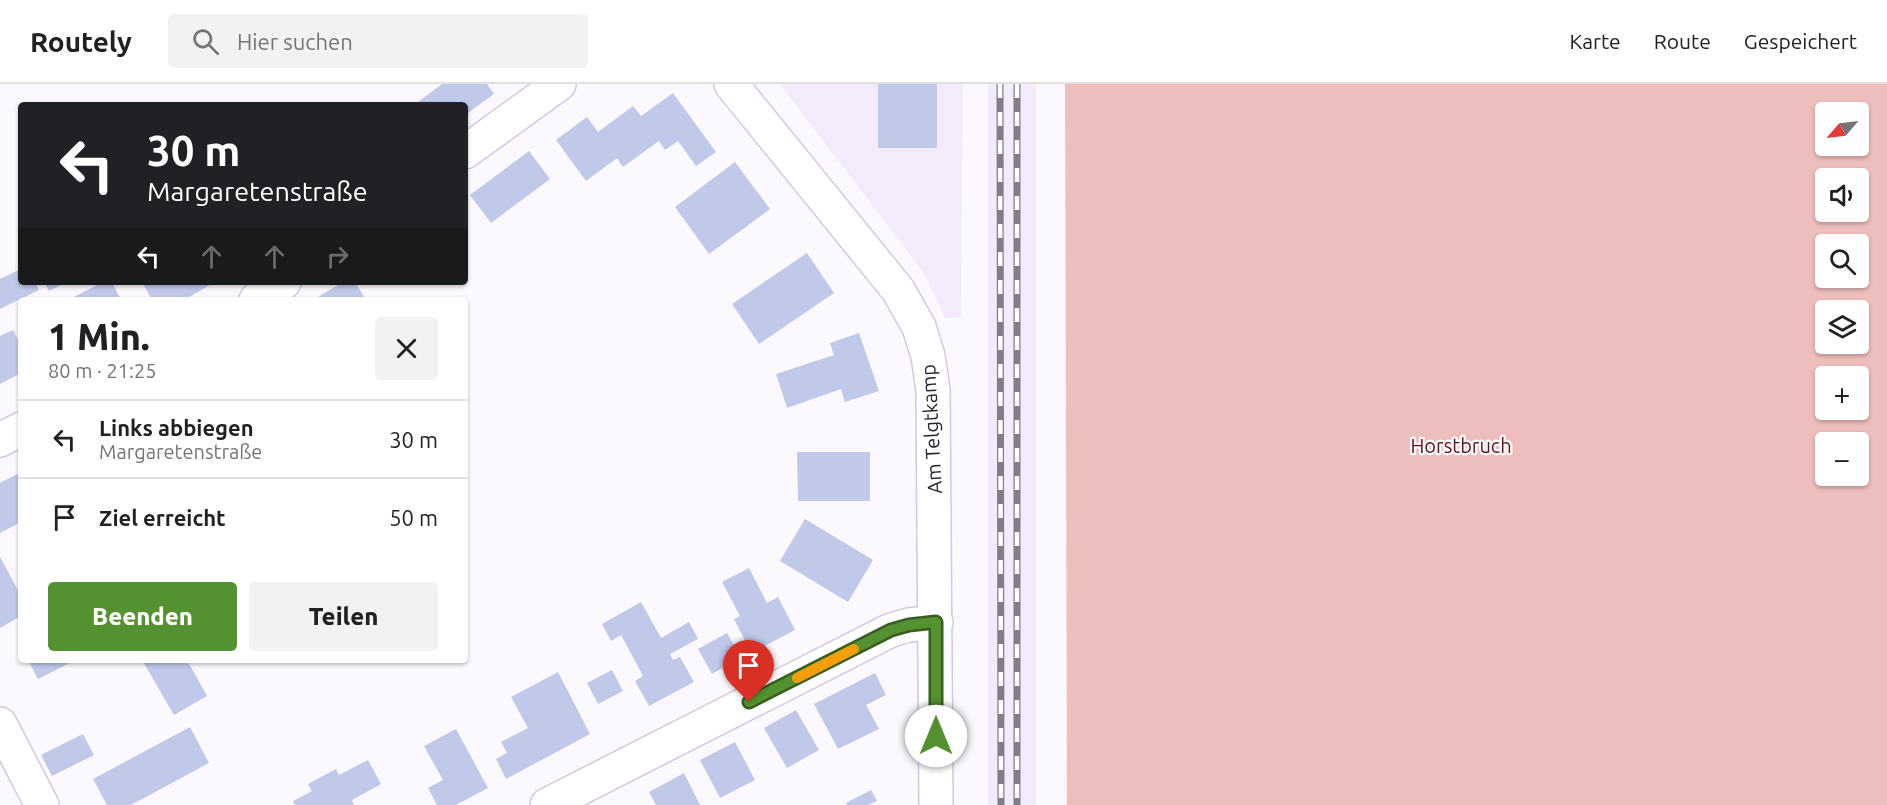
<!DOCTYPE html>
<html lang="de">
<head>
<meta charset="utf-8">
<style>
	body { margin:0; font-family:Ubuntu,sans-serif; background:#f2f2f2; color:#202124; height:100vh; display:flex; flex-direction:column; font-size:22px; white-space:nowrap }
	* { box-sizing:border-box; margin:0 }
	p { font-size:20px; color:#757577 }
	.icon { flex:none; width:33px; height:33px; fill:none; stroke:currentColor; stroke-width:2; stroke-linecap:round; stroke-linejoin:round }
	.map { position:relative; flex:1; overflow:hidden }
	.panel { position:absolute; left:18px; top:213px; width:450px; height:366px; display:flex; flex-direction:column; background:#fff; border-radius:6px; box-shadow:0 2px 4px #0004 }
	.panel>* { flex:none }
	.banner { position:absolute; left:18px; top:18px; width:450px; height:183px; border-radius:6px; box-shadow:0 2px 4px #0004; background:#202124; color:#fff; overflow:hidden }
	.needle { width:39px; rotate:242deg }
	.tools { position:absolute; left:1815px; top:18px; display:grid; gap:12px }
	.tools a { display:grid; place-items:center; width:54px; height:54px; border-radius:6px; background:#fff; box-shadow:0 2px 4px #0004; font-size:30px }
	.pin { position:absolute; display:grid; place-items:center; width:51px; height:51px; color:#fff; margin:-62px -26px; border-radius:50% 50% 50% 0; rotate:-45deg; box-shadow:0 0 6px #0007 }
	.pin .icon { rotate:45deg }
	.me { position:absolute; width:66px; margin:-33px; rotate:0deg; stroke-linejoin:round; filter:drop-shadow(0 0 4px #0008) }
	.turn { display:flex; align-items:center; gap:21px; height:126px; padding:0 30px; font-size:27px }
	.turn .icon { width:78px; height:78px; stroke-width:2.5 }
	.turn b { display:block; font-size:42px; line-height:51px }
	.lanes { display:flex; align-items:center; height:57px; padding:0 30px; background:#0003; justify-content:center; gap:30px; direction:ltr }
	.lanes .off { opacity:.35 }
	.round { display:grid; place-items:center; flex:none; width:63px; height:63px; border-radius:6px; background:#f2f2f2 }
	.headline { display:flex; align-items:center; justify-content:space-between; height:102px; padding:0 30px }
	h1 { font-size:36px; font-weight:800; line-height:45px }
	.primary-button { display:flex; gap:12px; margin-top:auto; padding:12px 30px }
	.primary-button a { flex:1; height:69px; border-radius:6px; background:#549130; color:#fff; font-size:24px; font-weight:800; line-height:69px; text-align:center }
	.primary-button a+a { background:#f2f2f2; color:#202124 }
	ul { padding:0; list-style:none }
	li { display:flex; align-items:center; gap:18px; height:78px; padding:0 30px; border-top:2px solid #e0e0e0 }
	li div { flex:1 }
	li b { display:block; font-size:22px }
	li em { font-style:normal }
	header { display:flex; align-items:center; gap:36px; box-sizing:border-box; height:84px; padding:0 30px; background:#fff; border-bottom:2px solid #e0e0e0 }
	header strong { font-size:28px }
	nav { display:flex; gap:33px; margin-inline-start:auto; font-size:21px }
	.search { width:420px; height:54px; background:#f2f2f2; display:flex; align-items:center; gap:15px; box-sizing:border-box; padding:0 21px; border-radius:6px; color:#757577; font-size:22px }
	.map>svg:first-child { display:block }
	.built { fill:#f3ebfb }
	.green { fill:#eebebd; fill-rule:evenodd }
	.building { fill:#c1c9eb }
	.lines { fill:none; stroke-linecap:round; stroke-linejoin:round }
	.minor-casing { stroke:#d6c5e5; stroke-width:36 }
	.minor { stroke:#fff; stroke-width:33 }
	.rail-casing { stroke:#817c85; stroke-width:7 }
	.rail { stroke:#fff; stroke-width:4.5; stroke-dasharray:14; stroke-linecap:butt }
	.route-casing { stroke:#375e1f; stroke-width:15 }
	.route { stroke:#549130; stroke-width:10 }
	.slow { stroke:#f59e0b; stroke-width:10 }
	.labels { text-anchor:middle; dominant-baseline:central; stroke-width:4.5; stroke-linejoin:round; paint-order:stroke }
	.street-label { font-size:20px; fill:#29232f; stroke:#fff }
	.park-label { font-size:20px; fill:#630f1b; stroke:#fff }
</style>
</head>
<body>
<header>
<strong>Routely</strong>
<div class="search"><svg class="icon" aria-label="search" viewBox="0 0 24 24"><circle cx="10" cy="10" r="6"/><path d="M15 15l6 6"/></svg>Hier suchen</div>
<nav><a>Karte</a><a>Route</a><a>Gespeichert</a></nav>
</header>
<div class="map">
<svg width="1887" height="721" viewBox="0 0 1887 721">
	<rect width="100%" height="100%" fill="#fbf8fe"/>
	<!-- built -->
	<g class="built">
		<path d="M 780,0 L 963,0 L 961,234 L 945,234 L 924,189 Z"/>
		<rect x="988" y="0" width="48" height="721"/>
	</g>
	<!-- green -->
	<path class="green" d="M 1065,0 L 1887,0 L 1887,721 L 1067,721 ZM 1826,28 L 1858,28 L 1858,62 L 1826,62 ZM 1826,94 L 1858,94 L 1858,128 L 1826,128 ZM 1826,160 L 1858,160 L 1858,194 L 1826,194 ZM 1826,226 L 1858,226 L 1858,260 L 1826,260 ZM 1826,292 L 1858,292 L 1858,326 L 1826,326 ZM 1858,358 L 1858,392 L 1826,392 L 1826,358 Z"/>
	<!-- building -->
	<g class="building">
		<path d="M 442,0 L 487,0 L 494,10 L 465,31 L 465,21 L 414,21 Z"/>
		<rect x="878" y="0" width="59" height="64"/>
		<path d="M 673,9 L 716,68 L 696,82 L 678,57 L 665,66 L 659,57 L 623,83 L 617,74 L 586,97 L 556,56 L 587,33 L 598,48 L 633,22 L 641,32 Z"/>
		<path d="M 529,67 L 550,95 L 491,139 L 470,111 Z"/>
		<path d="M 735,78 L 770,125 L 709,170 L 675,123 Z"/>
		<path d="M 807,169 L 834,209 L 759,260 L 732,220 Z"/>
		<path d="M 21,185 L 21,198 L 35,198 L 39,206 L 0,225 L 0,195 Z"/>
		<path d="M 44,198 L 67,198 L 49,207 Z"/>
		<path d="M 103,198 L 112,198 L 121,216 L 68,216 Z"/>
		<path d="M 142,198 L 215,198 L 184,216 L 152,216 Z"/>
		<path d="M 343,198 L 355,198 L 366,216 L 313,216 Z"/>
		<path d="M 13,246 L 21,262 L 21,289 L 0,300 L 0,252 Z"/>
		<path d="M 859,249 L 879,307 L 845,318 L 841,305 L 787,324 L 776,290 L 834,271 L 830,259 Z"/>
		<path d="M 797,368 L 870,368 L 870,417 L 798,417 Z"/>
		<path d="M 21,388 L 21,438 L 0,449 L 0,399 Z"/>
		<path d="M 805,435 L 873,476 L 848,518 L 780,477 Z"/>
		<path d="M 0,473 L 21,512 L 21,532 L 0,544 Z"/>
		<path d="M 749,484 L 767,519 L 778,513 L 795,546 L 751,569 L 734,535 L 740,532 L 722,498 Z"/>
		<path d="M 641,518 L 661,554 L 689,538 L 698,555 L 670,570 L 673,576 L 680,573 L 694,598 L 649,622 L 635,597 L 643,592 L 621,551 L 611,557 L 602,540 Z"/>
		<path d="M 727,549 L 741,573 L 712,590 L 698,565 Z"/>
		<path d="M 28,576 L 76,576 L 38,595 Z"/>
		<path d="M 142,576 L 187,576 L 207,612 L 174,631 Z"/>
		<path d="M 612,586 L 623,607 L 598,620 L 587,599 Z"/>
		<path d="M 558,588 L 590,650 L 506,695 L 496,675 L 507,669 L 501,658 L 528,644 L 511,613 Z"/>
		<path d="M 875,589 L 886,611 L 866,621 L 879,645 L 838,665 L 814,620 Z"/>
		<path d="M 796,626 L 819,666 L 787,684 L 764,644 Z"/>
		<path d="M 190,643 L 209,679 L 131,721 L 107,721 L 93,695 Z"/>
		<path d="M 456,645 L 488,704 L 456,721 L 437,721 L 428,704 L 443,696 L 424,662 Z"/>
		<path d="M 83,650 L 94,671 L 52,692 L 41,671 Z"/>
		<path d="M 735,658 L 755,696 L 720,714 L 700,676 Z"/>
		<path d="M 368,676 L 381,700 L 352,716 L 354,721 L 295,721 L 293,717 L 312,707 L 308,700 L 336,685 L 339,691 Z"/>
		<path d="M 684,689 L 700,721 L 656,721 L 649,708 Z"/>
		<path d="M 871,706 L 877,717 L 868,721 L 847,721 L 846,719 Z"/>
	</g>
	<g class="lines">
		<defs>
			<g id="minor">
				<path d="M 731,0 L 898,206 L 919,243 L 928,272 L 933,306 L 936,721"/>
				<path d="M 465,68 L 559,0"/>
				<path d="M 256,216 L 284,198"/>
				<path d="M 0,356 L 21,345"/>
				<path d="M 0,640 L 42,721"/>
				<path d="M 547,721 L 891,546 L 909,541 L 936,538"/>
			</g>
		</defs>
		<!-- minor casing -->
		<use href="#minor" class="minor-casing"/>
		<!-- minor -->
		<use href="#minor" class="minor"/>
		<defs>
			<g id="rail">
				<path d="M 1000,0 L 1001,721"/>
				<path d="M 1017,0 L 1017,721"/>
			</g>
		</defs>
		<!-- rail casing -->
		<use href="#rail" class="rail-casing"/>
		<!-- rail -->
		<use href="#rail" class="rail"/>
	</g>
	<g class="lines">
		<defs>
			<path id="route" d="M 749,618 L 891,546 L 909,541 L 936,538 L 936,652"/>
		</defs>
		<!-- route casing -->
		<use href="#route" class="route-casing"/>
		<!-- route -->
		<use href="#route" class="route"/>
		<!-- slow -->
		<path class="slow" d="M 797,594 L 854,565"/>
	</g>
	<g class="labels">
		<!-- street labels -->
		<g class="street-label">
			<text transform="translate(931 345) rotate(-93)">Am Telgtkamp</text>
		</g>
		<!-- park labels -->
		<g class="park-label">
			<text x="1461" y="361">Horstbruch</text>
		</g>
	</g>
</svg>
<div class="tools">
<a><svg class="needle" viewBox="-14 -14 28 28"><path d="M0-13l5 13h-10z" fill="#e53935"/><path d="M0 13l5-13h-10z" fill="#757577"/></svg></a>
<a><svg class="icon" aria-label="sound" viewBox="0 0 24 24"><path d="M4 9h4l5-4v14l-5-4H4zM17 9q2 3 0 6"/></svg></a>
<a><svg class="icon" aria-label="search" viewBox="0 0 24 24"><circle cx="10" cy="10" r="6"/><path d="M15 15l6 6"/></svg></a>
<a><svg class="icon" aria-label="layers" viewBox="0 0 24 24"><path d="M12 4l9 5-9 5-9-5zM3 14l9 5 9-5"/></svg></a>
<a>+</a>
<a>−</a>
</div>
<div class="pin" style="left:749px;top:618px;background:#d93025"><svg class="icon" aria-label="arrive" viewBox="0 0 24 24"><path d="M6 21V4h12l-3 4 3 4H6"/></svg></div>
<svg class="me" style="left:936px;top:652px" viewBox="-20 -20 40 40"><circle r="19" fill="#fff"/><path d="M0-13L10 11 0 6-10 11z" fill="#549130"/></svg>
<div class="banner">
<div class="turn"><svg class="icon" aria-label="left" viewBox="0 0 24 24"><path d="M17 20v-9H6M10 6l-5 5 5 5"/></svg><div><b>30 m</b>Margaretenstraße</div></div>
<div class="lanes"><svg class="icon" aria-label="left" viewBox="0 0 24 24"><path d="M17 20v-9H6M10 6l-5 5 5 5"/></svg><svg class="icon off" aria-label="ahead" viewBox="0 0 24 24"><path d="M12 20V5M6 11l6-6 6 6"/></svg><svg class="icon off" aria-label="ahead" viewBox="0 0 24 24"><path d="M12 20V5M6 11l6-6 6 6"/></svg><svg class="icon off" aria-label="right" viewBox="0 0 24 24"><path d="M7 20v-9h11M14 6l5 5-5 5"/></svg></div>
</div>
<section class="panel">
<div class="headline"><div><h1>1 Min.</h1><p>80 m · 21:25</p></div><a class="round"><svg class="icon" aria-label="close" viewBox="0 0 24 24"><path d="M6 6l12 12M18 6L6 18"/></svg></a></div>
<ul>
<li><svg class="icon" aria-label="left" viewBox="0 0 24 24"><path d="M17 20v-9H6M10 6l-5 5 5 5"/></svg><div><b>Links abbiegen</b><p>Margaretenstraße</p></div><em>30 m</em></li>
<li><svg class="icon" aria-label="arrive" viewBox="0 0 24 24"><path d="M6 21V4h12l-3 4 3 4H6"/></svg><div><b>Ziel erreicht</b></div><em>50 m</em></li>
</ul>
<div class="primary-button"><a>Beenden</a><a>Teilen</a></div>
</section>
</div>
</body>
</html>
